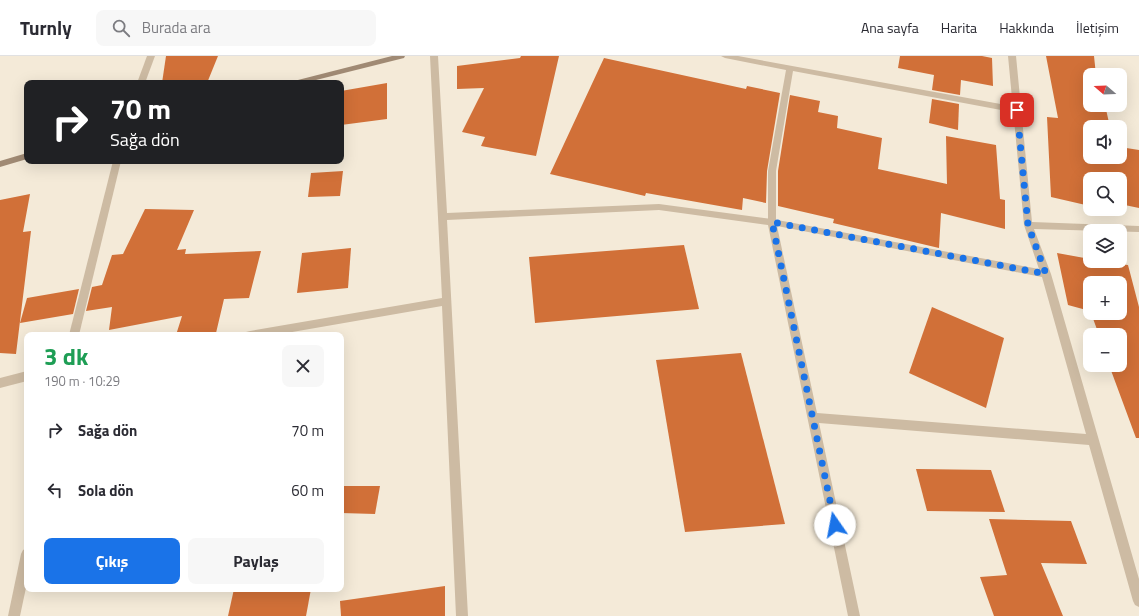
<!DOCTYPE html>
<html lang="tr">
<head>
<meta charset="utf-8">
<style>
	body { margin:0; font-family:"Titillium Web",sans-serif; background:#f7f7f7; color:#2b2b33; height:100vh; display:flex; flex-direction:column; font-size:15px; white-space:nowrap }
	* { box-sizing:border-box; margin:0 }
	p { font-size:13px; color:#7c7c81 }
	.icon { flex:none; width:22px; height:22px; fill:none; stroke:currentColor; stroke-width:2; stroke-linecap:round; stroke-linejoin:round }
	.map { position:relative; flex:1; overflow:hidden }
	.panel { position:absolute; left:24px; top:276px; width:320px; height:260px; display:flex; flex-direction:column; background:#fff; border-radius:8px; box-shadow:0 4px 16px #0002 }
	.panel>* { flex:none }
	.hud { position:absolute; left:24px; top:24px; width:320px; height:84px; border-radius:8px; box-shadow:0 4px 16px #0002; background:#202124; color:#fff; overflow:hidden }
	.needle { width:26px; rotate:289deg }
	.tools { position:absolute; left:1083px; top:12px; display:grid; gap:8px }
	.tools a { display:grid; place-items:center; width:44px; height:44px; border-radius:8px; background:#fff; box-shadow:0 4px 16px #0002; font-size:20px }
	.pin { position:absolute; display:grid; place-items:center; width:34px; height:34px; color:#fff; margin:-17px; border-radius:8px; box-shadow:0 2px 6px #0006 }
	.me { position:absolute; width:44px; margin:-22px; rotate:348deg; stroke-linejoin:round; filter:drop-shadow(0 0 3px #0008) }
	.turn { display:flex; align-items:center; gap:14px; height:84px; padding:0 20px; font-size:18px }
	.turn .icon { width:52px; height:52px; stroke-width:2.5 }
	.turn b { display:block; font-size:28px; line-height:34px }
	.round { display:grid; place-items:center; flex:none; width:42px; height:42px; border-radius:8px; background:#f7f7f7 }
	.summary { display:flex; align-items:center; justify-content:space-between; height:68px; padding:0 20px }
	h1 { font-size:24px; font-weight:700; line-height:30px; color:#1e9e55 }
	.primary-button { display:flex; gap:8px; margin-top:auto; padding:8px 20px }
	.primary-button a { flex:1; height:46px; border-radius:8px; background:#1a73e8; color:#fff; font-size:16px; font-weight:700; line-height:46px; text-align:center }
	.primary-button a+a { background:#f7f7f7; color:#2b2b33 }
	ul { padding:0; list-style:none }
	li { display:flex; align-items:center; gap:12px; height:60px; padding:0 20px }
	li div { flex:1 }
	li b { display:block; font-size:15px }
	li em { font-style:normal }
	header { display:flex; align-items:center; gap:24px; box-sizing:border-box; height:56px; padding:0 20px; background:#fff; border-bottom:1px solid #e1e1e2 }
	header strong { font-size:19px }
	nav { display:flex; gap:22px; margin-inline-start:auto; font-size:14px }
	.search { width:280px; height:36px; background:#f7f7f7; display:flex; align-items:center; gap:10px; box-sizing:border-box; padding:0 14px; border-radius:8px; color:#7c7c81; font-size:15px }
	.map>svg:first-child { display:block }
	.building { fill:#d17038 }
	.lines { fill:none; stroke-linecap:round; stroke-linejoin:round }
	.lane { fill:#cdbba3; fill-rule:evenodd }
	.street { fill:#cdbba3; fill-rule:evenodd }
	.secondary { fill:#a08a74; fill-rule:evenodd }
	.route { stroke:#1a73e8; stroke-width:7; stroke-dasharray:0 12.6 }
</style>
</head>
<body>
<header>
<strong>Turnly</strong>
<div class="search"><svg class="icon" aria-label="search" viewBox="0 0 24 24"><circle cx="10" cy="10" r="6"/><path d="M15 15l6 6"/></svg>Burada ara</div>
<nav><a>Ana sayfa</a><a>Harita</a><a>Hakkında</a><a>İletişim</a></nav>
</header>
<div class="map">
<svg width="1139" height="560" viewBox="0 0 1139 560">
	<rect width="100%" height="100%" fill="#f4ead8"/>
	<!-- building -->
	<g class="building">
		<path d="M 166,0 L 218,0 L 207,27 L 162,27 Z"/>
		<path d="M 521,0 L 559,0 L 536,100 L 481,90 L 485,81 L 462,76 L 484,32 L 457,33 L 457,10 L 520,2 Z"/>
		<path d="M 900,0 L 982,0 L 992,2 L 993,30 L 961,24 L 960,39 L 932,34 L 934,19 L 898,12 Z"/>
		<path d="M 1046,0 L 1094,0 L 1096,19 L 1090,19 L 1090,49 L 1105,49 L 1110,71 L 1090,71 L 1090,101 L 1120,101 L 1120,91 L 1139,94 L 1139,152 L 1120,148 L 1120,123 L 1090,123 L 1090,150 L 1051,141 L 1047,61 L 1058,62 Z"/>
		<path d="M 604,2 L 746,33 L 747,30 L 780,37 L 767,115 L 766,147 L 743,142 L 742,154 L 646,137 L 645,140 L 550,118 Z"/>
		<path d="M 387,27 L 387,63 L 341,69 L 341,35 Z"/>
		<path d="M 790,39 L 820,45 L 818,56 L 838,60 L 837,72 L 882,82 L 878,113 L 947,128 L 946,80 L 996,89 L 1000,143 L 1005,144 L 1005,173 L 941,157 L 939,192 L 833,167 L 834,163 L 778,150 L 778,115 Z"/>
		<path d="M 932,43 L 959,48 L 958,74 L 929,67 Z"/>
		<path d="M 343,115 L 340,140 L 308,141 L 311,117 Z"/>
		<path d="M 30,138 L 23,176 L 31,175 L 16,298 L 0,297 L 0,144 Z"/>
		<path d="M 145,153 L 194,154 L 177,194 L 186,193 L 185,198 L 261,195 L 249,242 L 224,243 L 216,277 L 176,279 L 182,260 L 109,274 L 112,251 L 86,255 L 92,231 L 102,229 L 112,199 L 123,198 Z"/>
		<path d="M 684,189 L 699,253 L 535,267 L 529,201 Z"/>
		<path d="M 351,192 L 348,232 L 297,237 L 302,197 Z"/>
		<path d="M 1057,197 L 1090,203 L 1090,205 L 1128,209 L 1139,251 L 1139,382 L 1136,382 L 1109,309 L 1120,309 L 1120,279 L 1099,279 L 1091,257 L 1120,257 L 1120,227 L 1090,227 L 1090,255 L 1068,249 Z"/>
		<path d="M 79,233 L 73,258 L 20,267 L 27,242 Z"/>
		<path d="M 932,251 L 1004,282 L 986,352 L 909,317 Z"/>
		<path d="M 741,297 L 785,468 L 685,476 L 656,304 Z"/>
		<path d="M 916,413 L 991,414 L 1005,456 L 927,455 Z"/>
		<path d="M 341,430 L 380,430 L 375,458 L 341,457 Z"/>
		<path d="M 989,463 L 1071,465 L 1087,508 L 1041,507 L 1063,560 L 994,560 L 980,521 L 1007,519 Z"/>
		<path d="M 445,530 L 445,560 L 341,560 L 340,545 Z"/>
		<path d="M 234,533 L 311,533 L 306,560 L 228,560 Z"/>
	</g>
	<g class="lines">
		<!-- lane -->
		<path class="lane" d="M 721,0 L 738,0 L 1017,51 L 1021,54 L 1017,57 L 793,15 L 776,115 L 776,166 L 772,169 L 768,166 L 768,115 L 786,14 L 725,2 Z"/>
		<!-- street -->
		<g class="street">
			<path d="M 147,0 L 155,0 L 145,27 L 137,27 Z"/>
			<path d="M 430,0 L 438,0 L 447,157 L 659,148 L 772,163 L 1039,213 L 1024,169 L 1008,0 L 1016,0 L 1032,166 L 1139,170 L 1139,176 L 1034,173 L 1051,218 L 1139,523 L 1139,551 L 1135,549 L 1133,545 L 1089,389 L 819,367 L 860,560 L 848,560 L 768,169 L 659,154 L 447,164 L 468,560 L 456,560 L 442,250 L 275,279 L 245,279 L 246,276 L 250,275 L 442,242 ZM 777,170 L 1042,221 L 1086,378 L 817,357 Z"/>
			<path d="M 113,105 L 121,105 L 79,279 L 69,279 Z"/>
			<path d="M 27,315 L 27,325 L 0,332 L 0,322 Z"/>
			<path d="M 27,492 L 27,527 L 20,560 L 8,560 L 21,498 L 23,494 Z"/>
		</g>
		<!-- secondary -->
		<g class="secondary">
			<path d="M 392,0 L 405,0 L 404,2 L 304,27 L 290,27 L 294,25 Z"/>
			<path d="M 27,97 L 27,103 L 0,111 L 0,105 Z"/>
		</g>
	</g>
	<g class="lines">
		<!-- route -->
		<path class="route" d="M 835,469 L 772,166 L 1046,218 L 1028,169 L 1017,54"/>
	</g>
</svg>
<div class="tools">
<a><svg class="needle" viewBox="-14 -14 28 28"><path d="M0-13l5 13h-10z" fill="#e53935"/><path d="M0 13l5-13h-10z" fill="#7c7c81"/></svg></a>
<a><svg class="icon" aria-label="sound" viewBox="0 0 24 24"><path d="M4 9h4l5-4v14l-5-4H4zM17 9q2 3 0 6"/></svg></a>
<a><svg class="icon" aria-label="search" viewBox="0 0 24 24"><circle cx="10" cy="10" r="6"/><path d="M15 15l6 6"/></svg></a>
<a><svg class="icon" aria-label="layers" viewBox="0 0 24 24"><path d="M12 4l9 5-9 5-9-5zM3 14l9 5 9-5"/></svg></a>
<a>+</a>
<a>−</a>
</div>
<div class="pin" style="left:1017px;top:54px;background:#d93025"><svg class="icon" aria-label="arrive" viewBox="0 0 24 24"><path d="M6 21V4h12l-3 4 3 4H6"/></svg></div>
<svg class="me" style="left:835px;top:469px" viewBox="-20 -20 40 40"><circle r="19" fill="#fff"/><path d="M0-13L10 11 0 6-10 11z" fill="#1a73e8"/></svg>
<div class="hud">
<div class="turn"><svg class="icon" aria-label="right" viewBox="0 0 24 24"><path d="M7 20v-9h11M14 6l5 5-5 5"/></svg><div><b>70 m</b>Sağa dön</div></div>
</div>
<section class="panel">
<div class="summary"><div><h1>3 dk</h1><p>190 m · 10:29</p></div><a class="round"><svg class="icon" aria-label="close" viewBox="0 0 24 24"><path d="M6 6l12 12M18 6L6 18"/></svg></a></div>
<ul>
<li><svg class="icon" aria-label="right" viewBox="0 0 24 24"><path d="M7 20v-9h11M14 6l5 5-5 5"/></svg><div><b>Sağa dön</b></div><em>70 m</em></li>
<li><svg class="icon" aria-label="left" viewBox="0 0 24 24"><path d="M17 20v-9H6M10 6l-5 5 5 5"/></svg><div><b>Sola dön</b></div><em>60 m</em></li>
</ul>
<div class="primary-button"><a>Çıkış</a><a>Paylaş</a></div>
</section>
</div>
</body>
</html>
